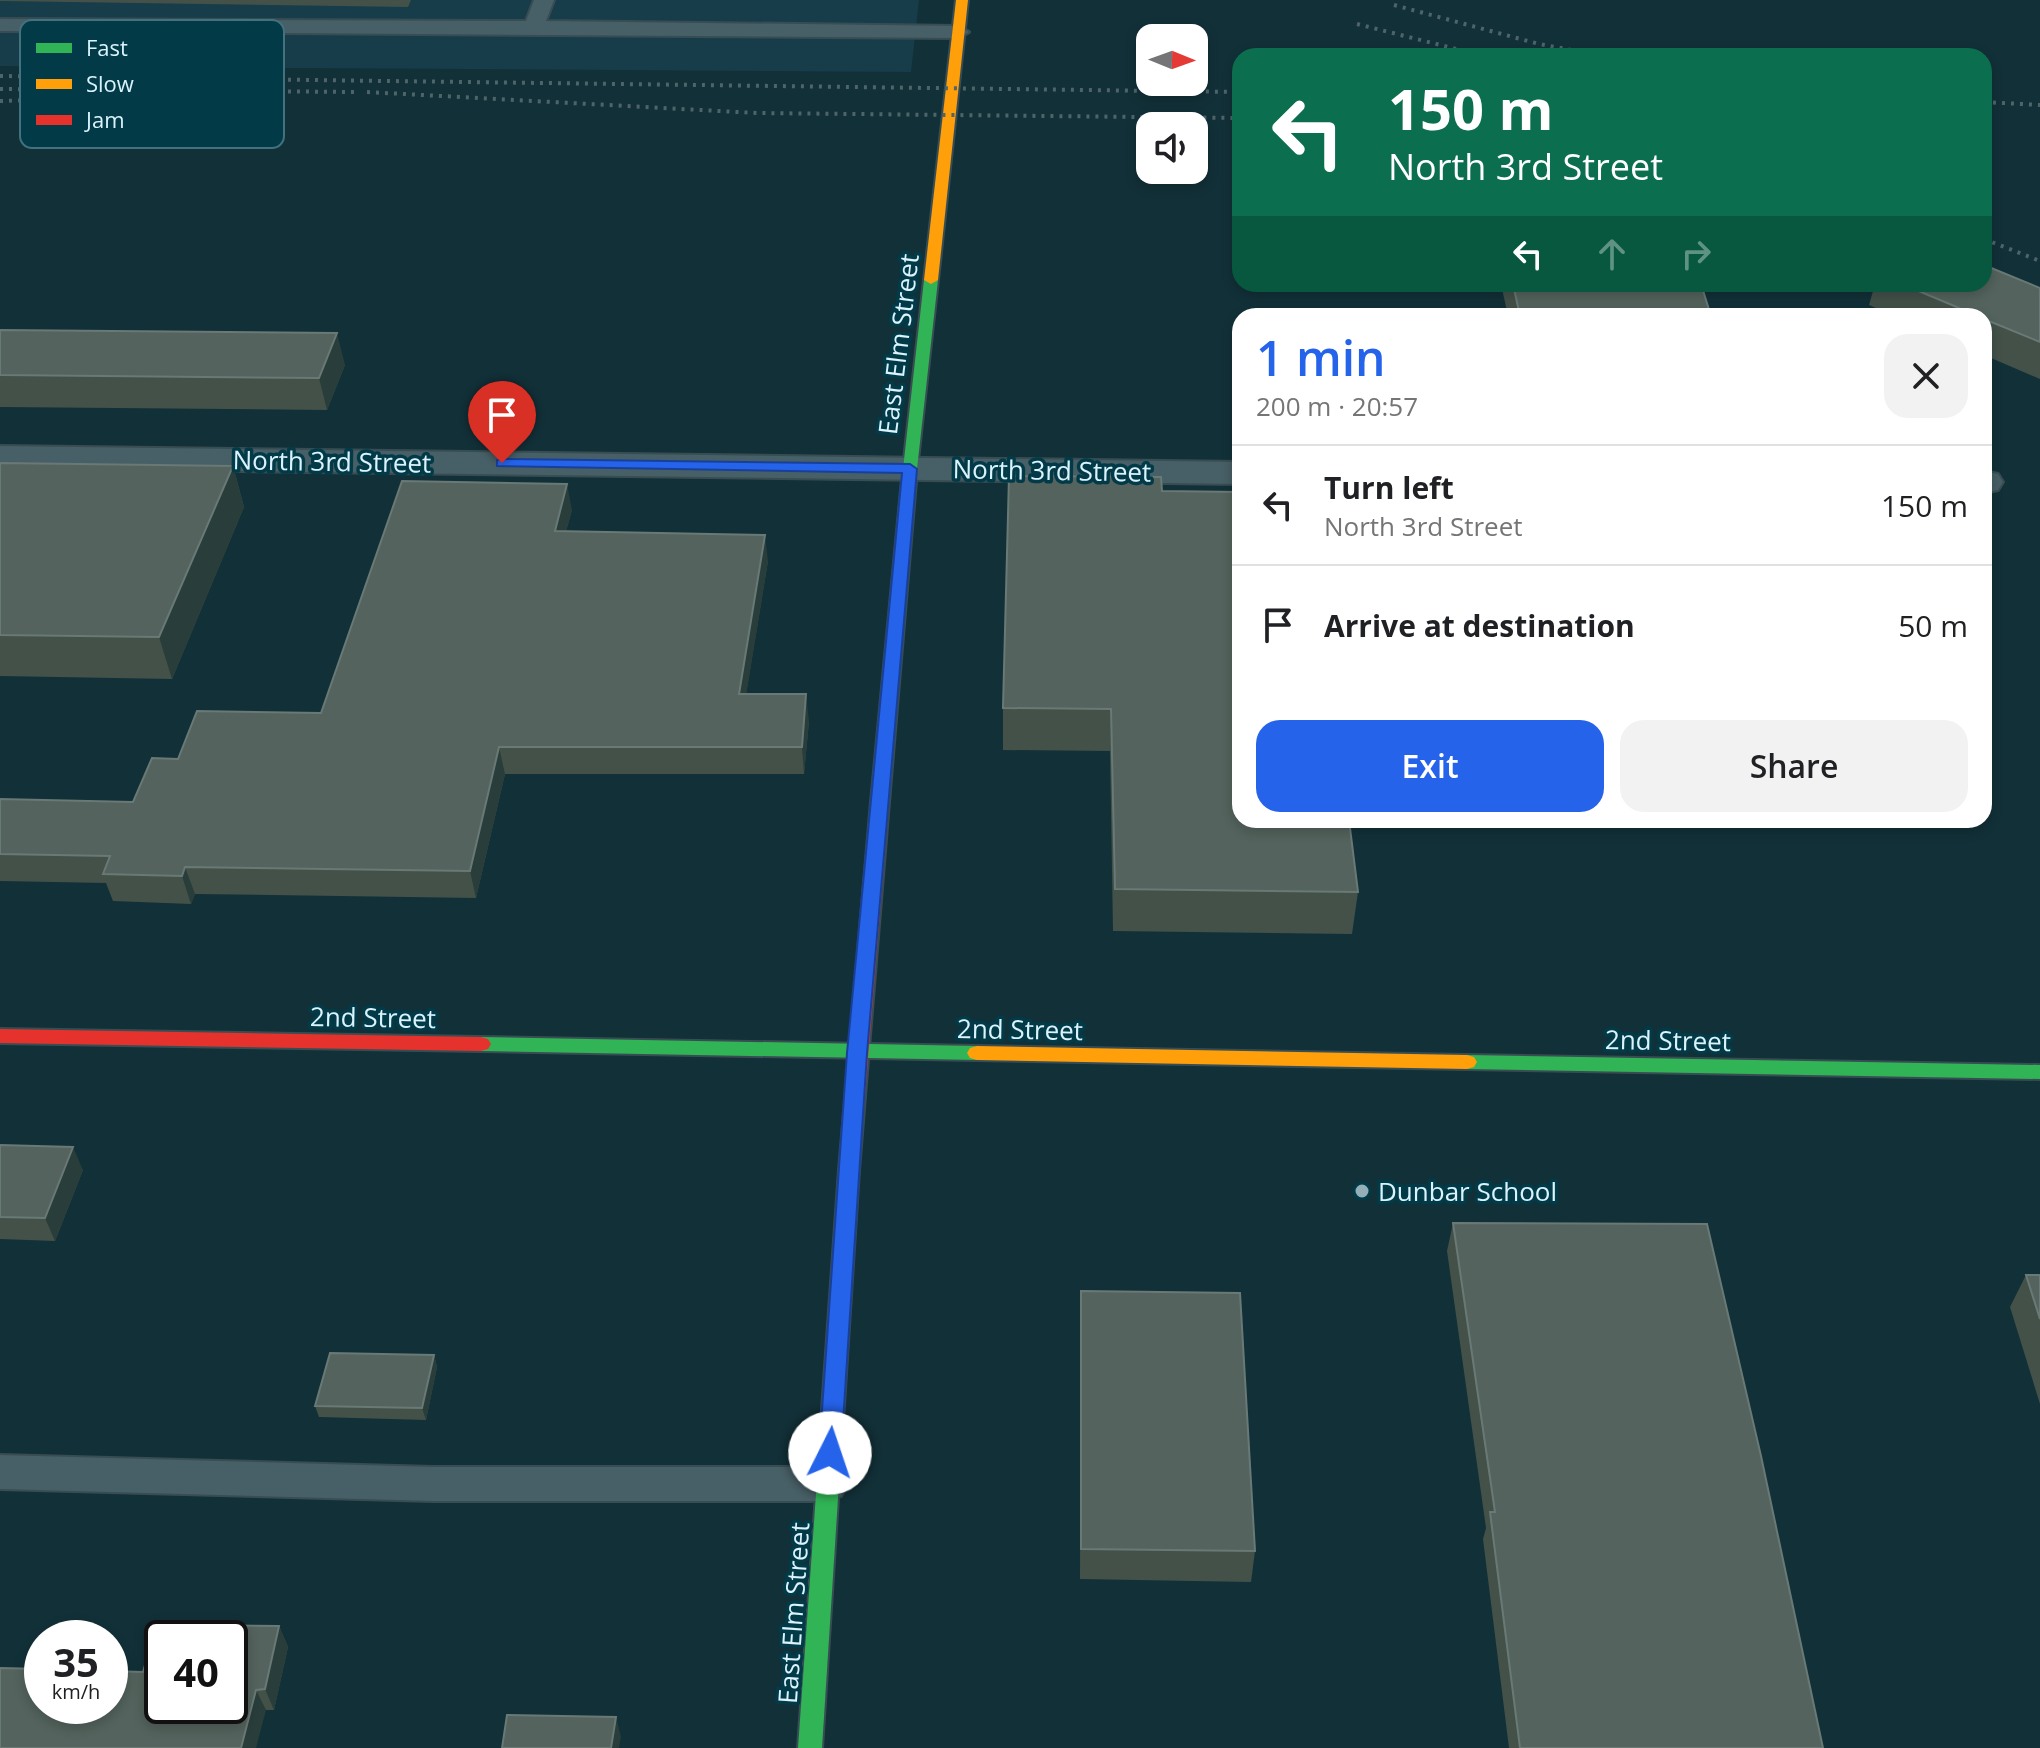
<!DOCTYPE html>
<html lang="en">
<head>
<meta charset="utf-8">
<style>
	body { margin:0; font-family:"Open Sans",sans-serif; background:#f2f2f2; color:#202124; height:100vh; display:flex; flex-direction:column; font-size:30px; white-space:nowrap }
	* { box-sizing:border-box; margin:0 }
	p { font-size:26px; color:#757577 }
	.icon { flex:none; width:44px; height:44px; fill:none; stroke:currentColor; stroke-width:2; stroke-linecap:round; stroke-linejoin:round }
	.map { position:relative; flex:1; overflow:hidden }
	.drawer { position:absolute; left:1232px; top:308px; width:760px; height:520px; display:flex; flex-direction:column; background:#fff; border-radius:24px; box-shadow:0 4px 12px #0003 }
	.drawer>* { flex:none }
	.hud { position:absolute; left:1232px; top:48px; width:760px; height:244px; border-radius:24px; box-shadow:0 4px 12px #0003; background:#0b6e4f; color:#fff; overflow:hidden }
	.needle { width:52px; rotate:91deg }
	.tools { position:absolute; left:1136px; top:24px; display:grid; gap:16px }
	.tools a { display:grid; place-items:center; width:72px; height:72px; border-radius:16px; background:#fff; box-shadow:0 4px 12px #0003; font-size:40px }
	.speed { position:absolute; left:24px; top:1620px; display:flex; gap:16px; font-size:40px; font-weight:700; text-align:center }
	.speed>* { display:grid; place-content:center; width:104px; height:104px; border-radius:50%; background:#fff; box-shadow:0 4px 12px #0003; line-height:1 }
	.speed small { font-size:20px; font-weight:400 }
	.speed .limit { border:4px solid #111; border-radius:12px; background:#fff; color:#111 }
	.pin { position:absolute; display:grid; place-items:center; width:68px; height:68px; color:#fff; margin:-82px -34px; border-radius:50% 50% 50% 0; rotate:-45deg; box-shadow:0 0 8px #0007 }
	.pin .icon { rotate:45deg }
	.me { position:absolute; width:88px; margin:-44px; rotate:4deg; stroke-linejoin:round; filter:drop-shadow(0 0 6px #0008) }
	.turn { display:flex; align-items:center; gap:28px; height:168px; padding:0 24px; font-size:36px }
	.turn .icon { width:104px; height:104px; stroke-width:2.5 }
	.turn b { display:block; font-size:56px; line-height:68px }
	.lanes { display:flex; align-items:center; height:76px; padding:0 24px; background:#0003; justify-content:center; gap:40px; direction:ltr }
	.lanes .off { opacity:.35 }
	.round { display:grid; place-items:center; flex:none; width:84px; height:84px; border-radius:24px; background:#f2f2f2 }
	.overview { display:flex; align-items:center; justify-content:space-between; height:136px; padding:0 24px }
	h1 { font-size:48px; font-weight:600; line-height:60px; color:#2563eb }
	.primary-button { display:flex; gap:16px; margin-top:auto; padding:16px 24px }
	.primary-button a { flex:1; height:92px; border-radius:24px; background:#2563eb; color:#fff; font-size:32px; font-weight:600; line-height:92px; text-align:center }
	.primary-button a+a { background:#f2f2f2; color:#202124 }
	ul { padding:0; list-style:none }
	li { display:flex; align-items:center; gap:24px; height:120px; padding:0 24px; border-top:2px solid #e0e0e0 }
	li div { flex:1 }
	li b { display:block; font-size:30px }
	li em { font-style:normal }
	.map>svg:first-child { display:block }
	.built { fill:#163d49 }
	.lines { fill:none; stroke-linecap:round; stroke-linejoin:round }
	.lane-casing { stroke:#384d53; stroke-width:4 }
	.street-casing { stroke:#384d53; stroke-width:4 }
	.fast-casing { stroke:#384d53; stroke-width:4 }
	.slow-casing { stroke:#384d53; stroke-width:4 }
	.jam-casing { stroke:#384d53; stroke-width:4 }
	.lane { fill:#475f66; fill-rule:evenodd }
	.street { fill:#475f66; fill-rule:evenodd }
	.fast { fill:#30b455; fill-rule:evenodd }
	.slow { fill:#ff9f0a; fill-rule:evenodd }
	.jam { fill:#e5322d; fill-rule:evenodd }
	.rail { stroke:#4f646a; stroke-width:4; stroke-dasharray:3 6; stroke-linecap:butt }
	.wall { fill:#435149 }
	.shaded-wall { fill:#293d3a }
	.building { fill:#54635d; stroke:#697976; stroke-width:2 }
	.route { fill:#2563eb; stroke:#184099; stroke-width:2 }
	.poi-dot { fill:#94afb7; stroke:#023a48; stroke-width:3 }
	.labels { text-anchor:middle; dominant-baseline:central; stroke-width:7; stroke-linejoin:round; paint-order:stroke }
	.street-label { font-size:26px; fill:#daf3fc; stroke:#023a48 }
	.poi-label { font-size:26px; fill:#daf3fc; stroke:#023a48; text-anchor:start }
	.key { fill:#023a48; stroke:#43727e; stroke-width:2 }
	.key-label { font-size:22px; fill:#daf3fc }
</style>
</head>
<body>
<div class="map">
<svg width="2040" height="1748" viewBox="0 0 2040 1748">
	<rect width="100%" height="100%" fill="#123038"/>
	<!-- built -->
	<path class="built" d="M 0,0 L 919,0 L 911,72 L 0,66 Z"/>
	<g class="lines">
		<defs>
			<g id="lane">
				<path d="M 534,0 L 554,0 L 546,21 L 959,26 L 969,32 L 959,38 L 0,31 L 0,19 L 526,21 Z"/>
				<path d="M 0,1455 L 433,1467 L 828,1467 L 841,1472 L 847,1484 L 841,1496 L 828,1501 L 433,1501 L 0,1489 Z"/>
			</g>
			<g id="street">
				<path d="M 0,446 L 1240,462 L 1240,484 L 0,468 Z"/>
				<path d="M 1984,471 L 1998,474 L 2003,482 L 1998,490 L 1984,493 Z"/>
			</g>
			<g id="fast">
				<path d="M 931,276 L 938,280 L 917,469 L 889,802 L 880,808 L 871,802 L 903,469 L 924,280 Z"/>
				<path d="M 481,1037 L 977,1046 L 984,1048 L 987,1053 L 984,1058 L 977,1060 L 481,1051 L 474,1049 L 471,1044 L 474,1039 Z"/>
				<path d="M 1467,1055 L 2040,1065 L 2040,1079 L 1467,1069 L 1460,1067 L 1457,1062 L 1460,1057 Z"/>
				<path d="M 849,1162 L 856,1164 L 859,1170 L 822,1748 L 798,1748 L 839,1170 L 842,1164 Z"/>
			</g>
			<g id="slow">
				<path d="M 956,0 L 968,0 L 938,280 L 931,284 L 924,280 Z"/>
				<path d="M 977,1046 L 1467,1055 L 1474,1057 L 1477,1062 L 1474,1067 L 1467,1069 L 977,1060 L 970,1058 L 967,1053 L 970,1048 Z"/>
			</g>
			<g id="jam">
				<path d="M 880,796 L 889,802 L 859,1170 L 856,1176 L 849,1178 L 842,1176 L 839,1170 L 871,802 Z"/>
				<path d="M 0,1029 L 481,1037 L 488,1039 L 491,1044 L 488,1049 L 481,1051 L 0,1043 Z"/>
			</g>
		</defs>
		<!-- lane casing -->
		<use href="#lane" class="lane-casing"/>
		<!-- street casing -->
		<use href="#street" class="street-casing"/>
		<!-- fast casing -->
		<use href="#fast" class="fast-casing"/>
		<!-- slow casing -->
		<use href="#slow" class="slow-casing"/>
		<!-- jam casing -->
		<use href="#jam" class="jam-casing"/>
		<!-- lane -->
		<use href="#lane" class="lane"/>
		<!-- street -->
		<use href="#street" class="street"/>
		<!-- fast -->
		<use href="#fast" class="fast"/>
		<!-- slow -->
		<use href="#slow" class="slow"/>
		<!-- jam -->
		<use href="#jam" class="jam"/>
		<!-- rail -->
		<g class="rail">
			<path d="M 1394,5 L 1539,44 L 1604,56"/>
			<path d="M 1357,24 L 1484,56"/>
			<path d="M 0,76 L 1240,92"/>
			<path d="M 0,89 L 356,92"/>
			<path d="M 367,92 L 756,113 L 1240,118"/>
			<path d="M 0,101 L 32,100"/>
			<path d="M 1984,102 L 2040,105"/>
			<path d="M 1984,239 L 2040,261"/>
		</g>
	</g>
	<!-- wall -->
	<g class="wall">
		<path d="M 0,0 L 411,0 L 408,7 L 0,1 Z"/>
		<path d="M 1501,284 L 1701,284 L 1711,316 L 1508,316 Z"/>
		<path d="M 1875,284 L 1984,284 L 2040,288 L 2040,379 L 1984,355 L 1984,316 L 1894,316 L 1869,305 Z"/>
		<path d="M 0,330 L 345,365 L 327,410 L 0,407 Z"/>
		<path d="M 0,463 L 233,466 L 244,507 L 172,679 L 0,676 Z"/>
		<path d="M 1162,491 L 1358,892 L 1352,934 L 1113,931 L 1110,751 L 1003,750 L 1003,708 Z"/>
		<path d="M 572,510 L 566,531 L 768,561 L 746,694 L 809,721 L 804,774 L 505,774 L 476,898 L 195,894 L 191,904 L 113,901 L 106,883 L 0,881 L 0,799 L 133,802 L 178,759 L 321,713 Z"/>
		<path d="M 0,1145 L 83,1170 L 55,1241 L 0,1239 Z"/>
		<path d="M 1453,1223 L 1823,1748 L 1509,1748 L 1483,1539 L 1486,1528 L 1447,1251 Z"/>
		<path d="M 2026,1275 L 2040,1275 L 2040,1404 L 2010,1307 Z"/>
		<path d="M 1081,1291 L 1255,1551 L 1251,1582 L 1080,1579 Z"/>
		<path d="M 434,1355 L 437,1367 L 426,1420 L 319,1417 L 315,1406 Z"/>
		<path d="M 279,1626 L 288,1647 L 274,1710 L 266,1710 L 162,1706 Z"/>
	</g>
	<!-- shaded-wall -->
	<g class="shaded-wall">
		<path d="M 337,333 L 345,365 L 327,410 L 319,378 Z"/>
		<path d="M 233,466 L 244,507 L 172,679 L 159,637 Z"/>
		<path d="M 567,484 L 572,510 L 559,558 L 555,531 Z"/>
		<path d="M 765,535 L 768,561 L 742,721 L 739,694 Z"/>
		<path d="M 806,694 L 809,721 L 804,774 L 802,747 Z"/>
		<path d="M 499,747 L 505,774 L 476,898 L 470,871 Z"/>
		<path d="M 185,867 L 195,894 L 191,904 L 182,876 Z"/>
		<path d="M 73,1147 L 83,1170 L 55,1241 L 45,1218 Z"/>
		<path d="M 434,1355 L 437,1367 L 426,1420 L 422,1408 Z"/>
		<path d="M 279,1626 L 288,1647 L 274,1710 L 265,1689 Z"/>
		<path d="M 256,1690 L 266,1710 L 256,1748 L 241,1748 Z"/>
		<path d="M 616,1717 L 621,1737 L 619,1748 L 611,1748 Z"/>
	</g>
	<!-- building -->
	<g class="building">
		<path d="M 1984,265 L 2040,288 L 2040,342 L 1984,319 L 1984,316 L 1978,316 L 1902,284 L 1984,284 Z"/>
		<path d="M 1513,284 L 1701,284 L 1711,316 L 1520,316 Z"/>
		<path d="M 0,330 L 337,333 L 319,378 L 0,375 Z"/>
		<path d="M 0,463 L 233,466 L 159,637 L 0,635 Z"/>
		<path d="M 1009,476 L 1161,477 L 1162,491 L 1240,492 L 1240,820 L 1349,820 L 1358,892 L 1115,889 L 1111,709 L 1003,708 Z"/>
		<path d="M 402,481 L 567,484 L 555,531 L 765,535 L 739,694 L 806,694 L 802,747 L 499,747 L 470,871 L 185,867 L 182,876 L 103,874 L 110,856 L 0,854 L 0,799 L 133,802 L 152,758 L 178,759 L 197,711 L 321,713 Z"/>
		<path d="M 0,1145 L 73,1147 L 45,1218 L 0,1217 Z"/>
		<path d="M 1453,1223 L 1707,1224 L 1761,1456 L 1823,1748 L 1520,1748 L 1490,1512 L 1495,1512 Z"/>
		<path d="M 2026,1275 L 2040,1275 L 2040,1319 Z"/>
		<path d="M 1081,1291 L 1240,1293 L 1255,1551 L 1081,1549 Z"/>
		<path d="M 330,1353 L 434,1355 L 422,1408 L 315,1406 Z"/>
		<path d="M 176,1625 L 279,1626 L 265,1689 L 256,1690 L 241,1748 L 0,1748 L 0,1668 L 42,1669 L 42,1706 L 110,1706 L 110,1671 L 143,1672 L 145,1665 L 162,1665 L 162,1706 L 230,1706 L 230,1638 L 173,1638 Z"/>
		<path d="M 507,1715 L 616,1717 L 611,1748 L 502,1748 Z"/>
	</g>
	<!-- route -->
	<path class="route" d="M 502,459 L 910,464 L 917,469 L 867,1053 L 841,1453 L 838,1460 L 830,1463 L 822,1460 L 819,1453 L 847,1053 L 902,473 L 497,466 L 497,460 Z"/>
	<!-- markers -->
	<circle class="poi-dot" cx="1362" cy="1191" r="8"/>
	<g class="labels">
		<!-- street labels -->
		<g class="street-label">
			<text transform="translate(898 344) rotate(-83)">East Elm Street</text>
			<text transform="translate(332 461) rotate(1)">North 3rd Street</text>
			<text transform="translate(1052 470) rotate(1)">North 3rd Street</text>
			<text transform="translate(373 1017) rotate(1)">2nd Street</text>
			<text transform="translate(1020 1029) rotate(1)">2nd Street</text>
			<text transform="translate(1668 1040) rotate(1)">2nd Street</text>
			<text transform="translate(793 1613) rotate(-86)">East Elm Street</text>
		</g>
		<!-- poi labels -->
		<g class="poi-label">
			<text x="1378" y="1191">Dunbar School</text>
		</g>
	</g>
	<!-- legend -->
	<rect x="20" y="20" width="264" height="128" rx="12" class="key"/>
	<rect x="36" y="43" width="36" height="10" fill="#30b455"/>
	<rect x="36" y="79" width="36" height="10" fill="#ff9f0a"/>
	<rect x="36" y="115" width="36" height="10" fill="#e5322d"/>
	<g class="key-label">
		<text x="86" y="56">Fast</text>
		<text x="86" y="92">Slow</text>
		<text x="86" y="128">Jam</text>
	</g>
</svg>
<div class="tools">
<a><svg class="needle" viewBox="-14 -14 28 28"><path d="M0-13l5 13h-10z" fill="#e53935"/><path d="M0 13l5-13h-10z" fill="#757577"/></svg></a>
<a><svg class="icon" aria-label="sound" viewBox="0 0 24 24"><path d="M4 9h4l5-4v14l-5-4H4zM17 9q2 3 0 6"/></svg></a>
</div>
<div class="speed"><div>35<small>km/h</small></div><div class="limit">40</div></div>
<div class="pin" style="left:502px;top:463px;background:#d93025"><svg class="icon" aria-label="arrive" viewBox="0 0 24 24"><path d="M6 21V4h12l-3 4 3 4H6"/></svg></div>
<svg class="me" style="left:830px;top:1453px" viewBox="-20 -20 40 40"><circle r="19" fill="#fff"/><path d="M0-13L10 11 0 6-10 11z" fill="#2563eb"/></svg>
<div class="hud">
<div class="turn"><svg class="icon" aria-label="left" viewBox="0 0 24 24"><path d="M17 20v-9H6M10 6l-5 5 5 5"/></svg><div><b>150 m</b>North 3rd Street</div></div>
<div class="lanes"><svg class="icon" aria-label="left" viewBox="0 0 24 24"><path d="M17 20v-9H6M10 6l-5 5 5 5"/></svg><svg class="icon off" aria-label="ahead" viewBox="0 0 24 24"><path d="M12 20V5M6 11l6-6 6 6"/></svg><svg class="icon off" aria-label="right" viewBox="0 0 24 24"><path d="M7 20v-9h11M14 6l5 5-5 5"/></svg></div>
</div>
<section class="drawer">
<div class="overview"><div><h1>1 min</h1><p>200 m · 20:57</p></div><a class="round"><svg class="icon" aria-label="close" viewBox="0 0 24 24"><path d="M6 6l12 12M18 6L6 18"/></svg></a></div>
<ul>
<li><svg class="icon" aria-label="left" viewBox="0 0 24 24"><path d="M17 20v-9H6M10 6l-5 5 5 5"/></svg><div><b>Turn left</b><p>North 3rd Street</p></div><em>150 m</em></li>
<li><svg class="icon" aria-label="arrive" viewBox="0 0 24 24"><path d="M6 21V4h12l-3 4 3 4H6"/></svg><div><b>Arrive at destination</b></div><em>50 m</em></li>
</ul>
<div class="primary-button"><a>Exit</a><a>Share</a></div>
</section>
</div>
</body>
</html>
